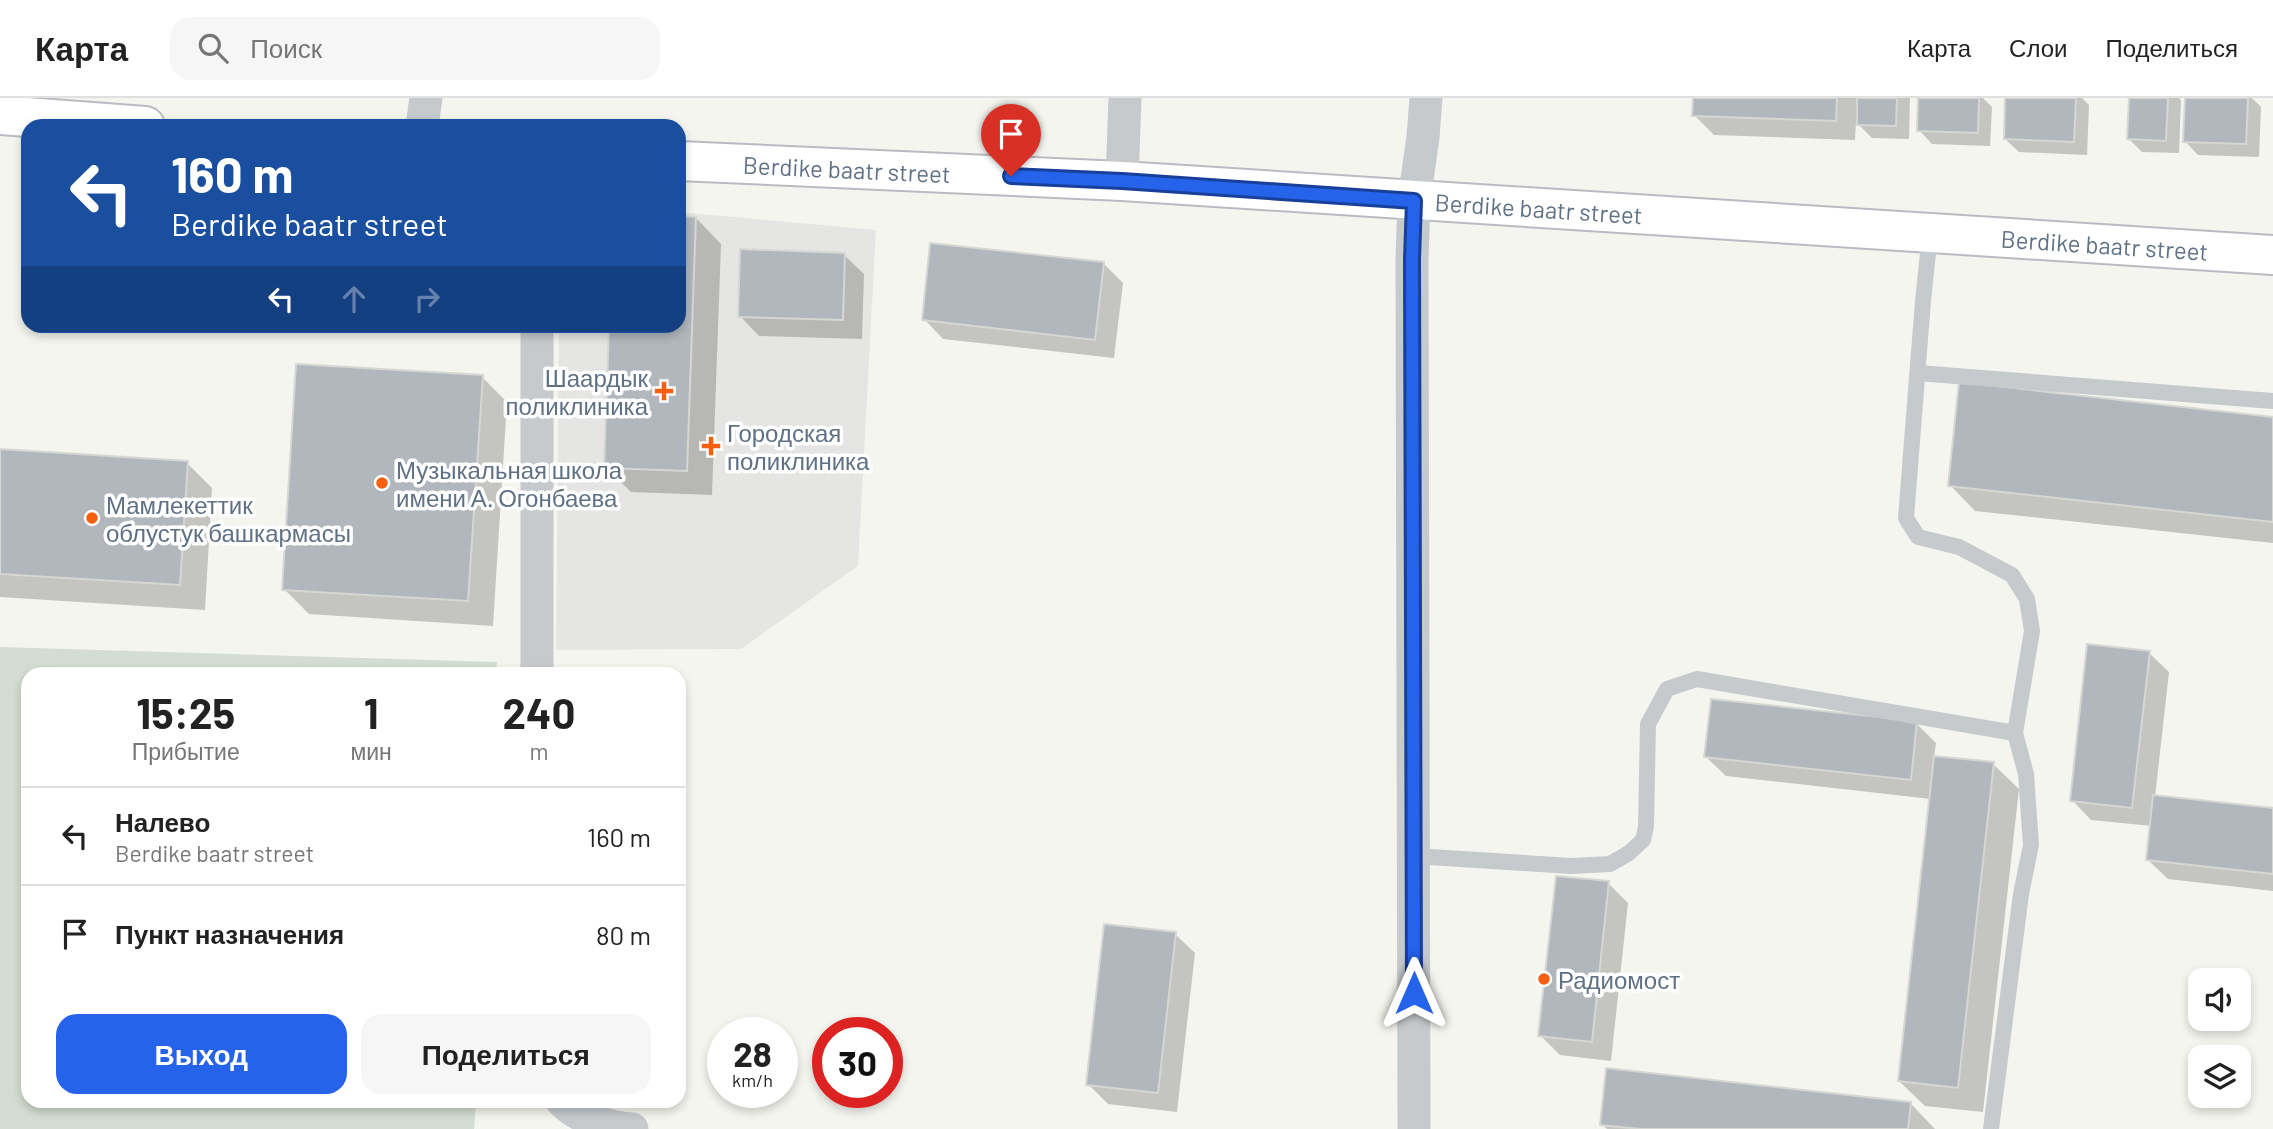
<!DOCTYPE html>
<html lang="ru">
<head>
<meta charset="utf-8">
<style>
	body { margin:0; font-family:Barlow,sans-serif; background:#f6f6f6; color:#222; height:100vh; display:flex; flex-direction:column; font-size:26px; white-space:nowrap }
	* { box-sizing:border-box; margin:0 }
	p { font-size:23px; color:#767676 }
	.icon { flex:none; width:38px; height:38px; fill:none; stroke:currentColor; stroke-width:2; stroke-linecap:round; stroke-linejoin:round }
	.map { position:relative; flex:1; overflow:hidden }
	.details { position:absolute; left:21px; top:569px; width:665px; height:441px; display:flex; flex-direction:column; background:#fff; border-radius:21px; box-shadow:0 4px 10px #0003 }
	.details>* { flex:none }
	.banner { position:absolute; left:21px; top:21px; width:665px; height:214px; border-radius:21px; box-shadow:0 4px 10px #0003; background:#1a4fa0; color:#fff; overflow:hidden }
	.buttons { position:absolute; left:2188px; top:870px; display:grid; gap:14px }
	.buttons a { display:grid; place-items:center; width:63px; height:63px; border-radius:14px; background:#fff; box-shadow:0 4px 10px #0003; font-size:35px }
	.speed { position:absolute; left:707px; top:919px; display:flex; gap:14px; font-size:35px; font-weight:700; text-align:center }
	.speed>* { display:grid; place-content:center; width:91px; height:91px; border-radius:50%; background:#fff; box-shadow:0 4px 10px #0003; line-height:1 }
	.speed small { font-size:18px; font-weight:400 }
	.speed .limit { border:10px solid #d22; background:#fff; color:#111 }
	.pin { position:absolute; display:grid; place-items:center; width:60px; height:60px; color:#fff; margin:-72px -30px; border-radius:50% 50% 50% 0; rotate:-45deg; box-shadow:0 0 7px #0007 }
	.pin .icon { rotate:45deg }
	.me { position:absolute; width:77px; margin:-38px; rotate:0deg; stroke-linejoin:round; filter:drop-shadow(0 0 5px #0008) }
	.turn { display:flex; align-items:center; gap:24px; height:147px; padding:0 35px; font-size:32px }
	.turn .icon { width:91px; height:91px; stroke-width:2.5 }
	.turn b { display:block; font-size:49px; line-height:60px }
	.lanes { display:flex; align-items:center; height:66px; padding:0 35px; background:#0003; justify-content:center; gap:35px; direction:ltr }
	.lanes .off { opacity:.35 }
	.eta { display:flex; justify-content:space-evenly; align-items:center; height:119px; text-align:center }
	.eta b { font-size:42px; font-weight:700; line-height:49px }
	.primary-button { display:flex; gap:14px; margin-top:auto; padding:14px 35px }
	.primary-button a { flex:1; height:80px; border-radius:21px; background:#2563eb; color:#fff; font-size:28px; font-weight:700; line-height:80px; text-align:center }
	.primary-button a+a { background:#f6f6f6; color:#222 }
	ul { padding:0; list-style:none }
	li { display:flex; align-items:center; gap:21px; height:98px; padding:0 35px; border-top:2px solid #e0e0e0 }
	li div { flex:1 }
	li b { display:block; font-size:26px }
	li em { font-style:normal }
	header { display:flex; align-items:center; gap:42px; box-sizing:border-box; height:98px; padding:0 35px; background:#fff; border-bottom:2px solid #e0e0e0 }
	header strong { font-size:33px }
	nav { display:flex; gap:38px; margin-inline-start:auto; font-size:24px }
	.search { width:490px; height:63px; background:#f6f6f6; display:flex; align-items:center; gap:18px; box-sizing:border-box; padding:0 24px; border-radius:21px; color:#767676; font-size:26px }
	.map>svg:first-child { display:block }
	.built { fill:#e5e6e4 }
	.green { fill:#d4ddd1 }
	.shadow { fill:#0003 }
	.building { fill:#b1b7bd; stroke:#d6d6d3; stroke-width:2 }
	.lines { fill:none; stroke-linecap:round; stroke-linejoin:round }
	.secondary-casing { stroke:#b8bcc2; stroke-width:42 }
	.lane { stroke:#c6cacd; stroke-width:16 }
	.street { stroke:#c6cacd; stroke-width:33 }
	.secondary { stroke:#fff; stroke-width:38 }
	.route-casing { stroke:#184099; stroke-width:18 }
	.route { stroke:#2563eb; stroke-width:12 }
	.poi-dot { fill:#f65e10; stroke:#fff; stroke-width:2.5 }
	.labels { text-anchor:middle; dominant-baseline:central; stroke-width:7; stroke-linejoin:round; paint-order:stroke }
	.street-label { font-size:24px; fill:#607185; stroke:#fff }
	.poi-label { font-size:24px; fill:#607185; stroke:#fff; text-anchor:start }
</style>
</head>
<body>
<header>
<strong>Карта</strong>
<div class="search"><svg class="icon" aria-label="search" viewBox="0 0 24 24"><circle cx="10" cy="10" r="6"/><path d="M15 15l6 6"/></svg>Поиск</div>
<nav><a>Карта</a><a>Слои</a><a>Поделиться</a></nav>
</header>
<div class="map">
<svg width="2273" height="1031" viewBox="0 0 2273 1031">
	<rect width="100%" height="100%" fill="#f5f5f0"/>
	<!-- built -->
	<path class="built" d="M 679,114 L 876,132 L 858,468 L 741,551 L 556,552 L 559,228 L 679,228 Z"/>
	<!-- green -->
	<path class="green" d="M 0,549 L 497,564 L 496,576 L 28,576 L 28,1003 L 476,1003 L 474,1031 L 0,1031 Z"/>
	<!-- shadow -->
	<g class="shadow">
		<path d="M 1695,0 L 1910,0 L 1909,41 L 1872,40 L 1856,24 L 1855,42 L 1714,37 L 1694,17 Z"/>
		<path d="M 1920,0 L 1983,0 L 1992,9 L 1990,48 L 1932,46 L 1919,32 Z"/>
		<path d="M 2007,0 L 2082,0 L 2089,7 L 2087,57 L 2019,54 L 2005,41 Z"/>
		<path d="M 2131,0 L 2179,0 L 2181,2 L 2179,55 L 2142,54 L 2129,41 Z"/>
		<path d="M 2187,0 L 2252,0 L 2261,9 L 2259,59 L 2198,57 L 2185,43 Z"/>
		<path d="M 679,120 L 696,120 L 721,146 L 712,397 L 631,394 L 605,369 L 610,228 L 679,228 Z"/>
		<path d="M 844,157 L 864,176 L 862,241 L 759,238 L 740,218 Z"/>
		<path d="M 1103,165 L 1123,185 L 1114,260 L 943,241 L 924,221 Z"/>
		<path d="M 482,279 L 507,304 L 493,528 L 309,516 L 284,491 Z"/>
		<path d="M 2273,320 L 2273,445 L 1975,413 L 1950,387 Z"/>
		<path d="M 0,353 L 187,365 L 212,390 L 205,512 L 0,499 Z"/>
		<path d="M 2149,555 L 2169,574 L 2155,699 L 2273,712 L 2273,793 L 2168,781 L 2148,762 L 2152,728 L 2091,722 L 2072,702 Z"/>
		<path d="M 1916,625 L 1936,645 L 1934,660 L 1993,666 L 2019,691 L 1983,1014 L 1925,1008 L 1899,983 L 1931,701 L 1726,678 L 1706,659 Z"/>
		<path d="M 1608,785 L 1628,805 L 1611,963 L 1560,957 L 1540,937 Z"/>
		<path d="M 1175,836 L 1195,855 L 1177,1014 L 1108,1006 L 1088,986 Z"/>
		<path d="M 1910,1005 L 1935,1031 L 1607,1031 L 1602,1026 Z"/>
	</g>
	<!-- building -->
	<g class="building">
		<path d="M 1693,0 L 1837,0 L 1836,23 L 1692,18 Z"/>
		<path d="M 1857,0 L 1897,0 L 1896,28 L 1857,27 Z"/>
		<path d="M 1918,0 L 1979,0 L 1978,35 L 1917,33 Z"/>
		<path d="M 2005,0 L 2076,0 L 2074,44 L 2004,41 Z"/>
		<path d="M 2129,0 L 2168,0 L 2166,43 L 2127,41 Z"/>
		<path d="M 2185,0 L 2248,0 L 2246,46 L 2183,44 Z"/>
		<path d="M 679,118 L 696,119 L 687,373 L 604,370 L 609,228 L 679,228 Z"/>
		<path d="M 930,145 L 1104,164 L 1095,242 L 922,222 Z"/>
		<path d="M 740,151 L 845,155 L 843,222 L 738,219 Z"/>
		<path d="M 296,266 L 483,277 L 468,503 L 282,492 Z"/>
		<path d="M 1959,284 L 2273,319 L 2273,424 L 1948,388 Z"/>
		<path d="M 0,351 L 188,363 L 180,487 L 0,476 Z"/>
		<path d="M 2087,546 L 2150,553 L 2132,710 L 2070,703 Z"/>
		<path d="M 1711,601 L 1917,623 L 1911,682 L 1704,659 Z"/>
		<path d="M 1934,658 L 1994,664 L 1958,990 L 1898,983 Z"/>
		<path d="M 2153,697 L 2273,710 L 2273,776 L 2146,762 Z"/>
		<path d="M 1556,778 L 1609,783 L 1592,944 L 1538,938 Z"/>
		<path d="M 1104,826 L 1176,834 L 1158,995 L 1086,987 Z"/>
		<path d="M 1606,970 L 1911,1004 L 1908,1031 L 1640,1031 L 1600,1027 Z"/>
	</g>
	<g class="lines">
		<defs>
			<g id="secondary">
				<path d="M 0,17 L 145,28"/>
				<path id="s1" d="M 679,63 L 1122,83 L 2273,157"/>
			</g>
		</defs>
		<!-- secondary casing -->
		<use href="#secondary" class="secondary-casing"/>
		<!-- lane -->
		<g class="lane">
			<path d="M 1930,136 L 1923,203 L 1906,420 L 1918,439 L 1959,449 L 2012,477 L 2027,501 L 2032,533 L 2015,635 L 2026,676 L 2031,747 L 2021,796 L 1991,1031"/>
			<path d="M 1918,275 L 2273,303"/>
			<path d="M 1414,758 L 1571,768 L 1610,766 L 1629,755 L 1643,742 L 1646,729 L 1648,626 L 1667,591 L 1697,581 L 2015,635"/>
		</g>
		<!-- street -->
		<g class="street">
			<path d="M 422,28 L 426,0"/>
			<path d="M 1122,83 L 1125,0"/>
			<path d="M 537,576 L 537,228"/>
			<path d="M 562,1003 C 578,1020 608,1029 632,1031"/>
			<path d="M 1414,1031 L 1412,161 L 1414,103 L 1423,39 L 1426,0"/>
		</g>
		<!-- secondary -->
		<use href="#secondary" class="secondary"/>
	</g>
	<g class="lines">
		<defs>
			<path id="route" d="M 1011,78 L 1122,83 L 1414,103 L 1412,161 L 1414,895"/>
		</defs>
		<!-- route casing -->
		<use href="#route" class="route-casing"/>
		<!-- route -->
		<use href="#route" class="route"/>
	</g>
	<!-- markers -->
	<g class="poi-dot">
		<path d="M660.5 282.5h7v7h7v7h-7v7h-7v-7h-7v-7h7z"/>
		<path d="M707.5 337.5h7v7h7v7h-7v7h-7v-7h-7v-7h7z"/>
		<circle cx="382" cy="385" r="7"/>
		<circle cx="92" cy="420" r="7"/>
		<circle cx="1544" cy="881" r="7"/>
	</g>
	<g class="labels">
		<!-- street labels -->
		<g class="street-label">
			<text stroke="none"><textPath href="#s1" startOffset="168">Berdike baatr street</textPath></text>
			<text stroke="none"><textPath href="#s1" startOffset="861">Berdike baatr street</textPath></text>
			<text stroke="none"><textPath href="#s1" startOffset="1428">Berdike baatr street</textPath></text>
		</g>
		<!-- poi labels -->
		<g class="poi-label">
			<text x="648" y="279" text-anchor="end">Шаардык<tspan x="648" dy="28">поликлиника</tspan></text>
			<text x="727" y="334">Городская<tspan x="727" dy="28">поликлиника</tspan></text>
			<text x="396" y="371">Музыкальная школа<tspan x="396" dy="28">имени А. Огонбаева</tspan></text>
			<text x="106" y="406">Мамлекеттик<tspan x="106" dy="28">облустук башкармасы</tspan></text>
			<text x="1558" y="881">Радиомост</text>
		</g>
	</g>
</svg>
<div class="buttons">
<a><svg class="icon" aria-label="sound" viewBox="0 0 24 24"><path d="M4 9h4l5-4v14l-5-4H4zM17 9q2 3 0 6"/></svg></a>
<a><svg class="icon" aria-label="layers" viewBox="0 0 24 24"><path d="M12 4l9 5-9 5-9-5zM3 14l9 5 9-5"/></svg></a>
</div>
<div class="speed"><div>28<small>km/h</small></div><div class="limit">30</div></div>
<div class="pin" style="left:1011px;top:78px;background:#d93025"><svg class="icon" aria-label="arrive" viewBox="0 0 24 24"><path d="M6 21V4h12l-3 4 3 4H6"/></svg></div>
<svg class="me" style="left:1414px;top:895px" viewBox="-20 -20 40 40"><path d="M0-17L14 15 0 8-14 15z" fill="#2563eb" stroke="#fff" stroke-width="4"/></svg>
<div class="banner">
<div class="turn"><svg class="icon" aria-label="left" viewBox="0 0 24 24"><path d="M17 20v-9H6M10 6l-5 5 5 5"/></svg><div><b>160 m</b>Berdike baatr street</div></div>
<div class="lanes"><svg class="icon" aria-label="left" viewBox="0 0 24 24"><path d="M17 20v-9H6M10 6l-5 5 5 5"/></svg><svg class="icon off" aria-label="ahead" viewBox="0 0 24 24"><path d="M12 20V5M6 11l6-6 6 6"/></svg><svg class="icon off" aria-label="right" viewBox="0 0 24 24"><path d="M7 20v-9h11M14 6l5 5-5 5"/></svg></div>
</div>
<section class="details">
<div class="eta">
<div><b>15:25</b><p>Прибытие</p></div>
<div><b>1</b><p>мин</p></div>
<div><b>240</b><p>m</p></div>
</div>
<ul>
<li><svg class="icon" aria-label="left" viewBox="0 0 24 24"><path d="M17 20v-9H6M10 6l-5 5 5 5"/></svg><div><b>Налево</b><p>Berdike baatr street</p></div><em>160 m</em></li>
<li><svg class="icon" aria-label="arrive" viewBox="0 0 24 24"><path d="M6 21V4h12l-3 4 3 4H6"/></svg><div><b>Пункт назначения</b></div><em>80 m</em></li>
</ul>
<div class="primary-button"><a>Выход</a><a>Поделиться</a></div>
</section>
</div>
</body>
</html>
